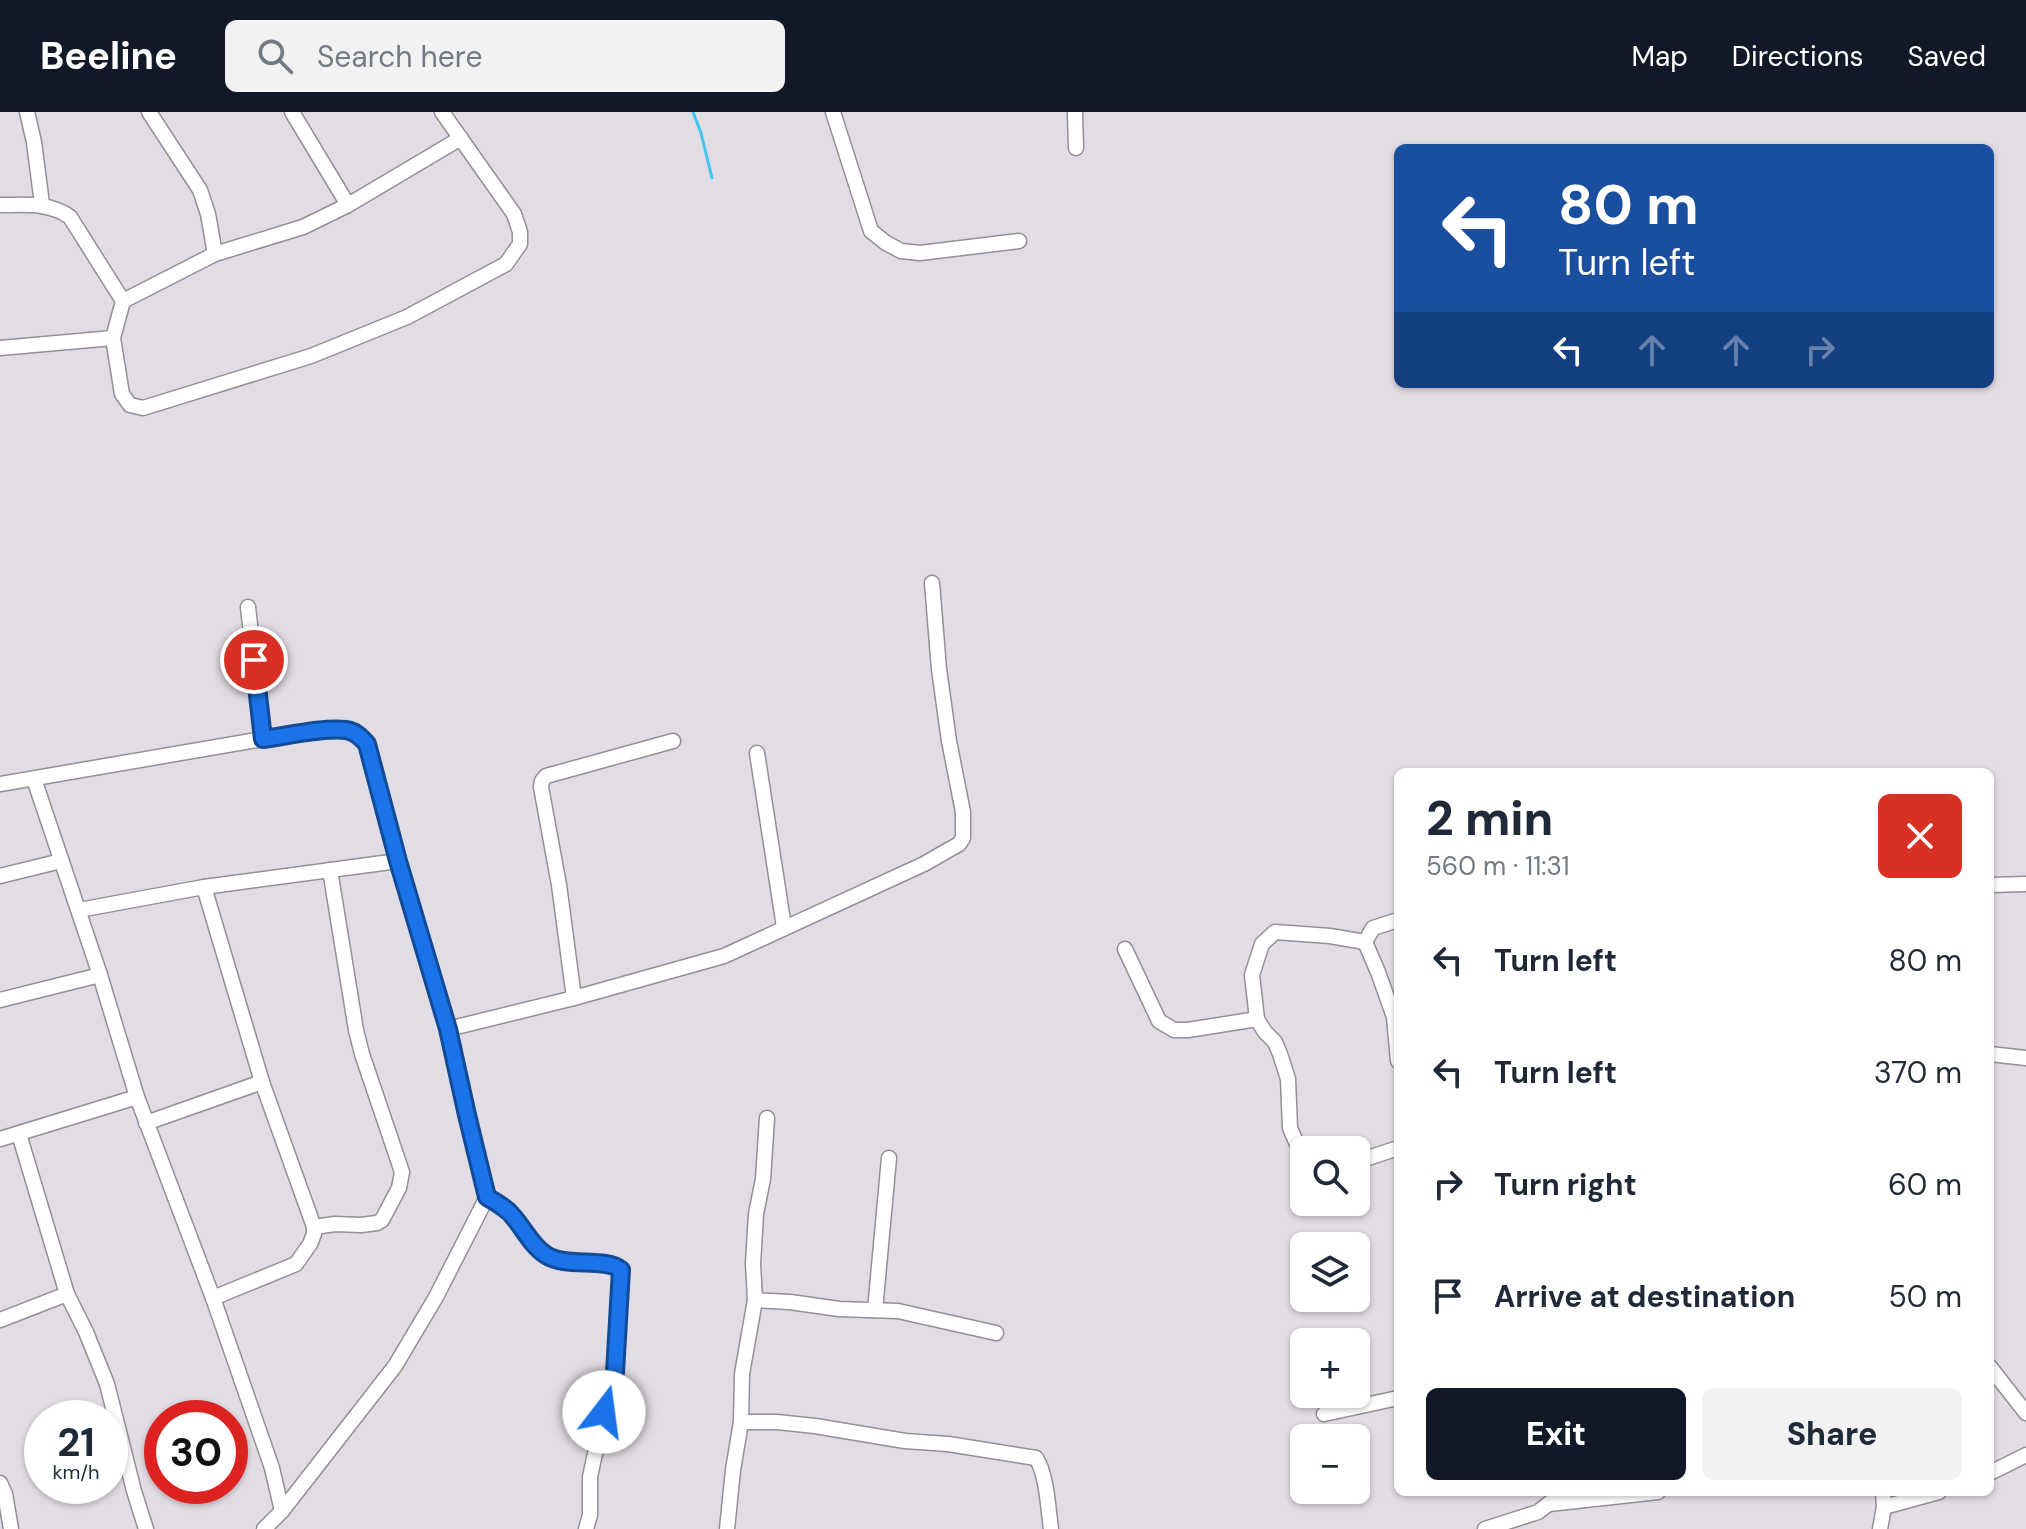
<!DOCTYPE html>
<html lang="en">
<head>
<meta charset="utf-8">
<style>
	body { margin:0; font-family:"DM Sans",sans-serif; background:#f2f2f3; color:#1f2937; height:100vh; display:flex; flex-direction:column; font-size:30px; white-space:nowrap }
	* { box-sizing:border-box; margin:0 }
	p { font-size:26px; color:#747a83 }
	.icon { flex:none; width:44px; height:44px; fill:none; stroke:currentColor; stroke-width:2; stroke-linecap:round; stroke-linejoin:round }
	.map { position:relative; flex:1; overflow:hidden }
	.details { position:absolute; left:1394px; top:656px; width:600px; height:728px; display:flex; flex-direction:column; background:#fff; border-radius:12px; box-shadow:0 2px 6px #0004 }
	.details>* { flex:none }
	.banner { position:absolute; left:1394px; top:32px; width:600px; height:244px; border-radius:12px; box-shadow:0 2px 6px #0004; background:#1a4fa0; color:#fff; overflow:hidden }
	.controls { position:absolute; left:1290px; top:1024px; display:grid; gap:16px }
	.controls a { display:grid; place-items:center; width:80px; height:80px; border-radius:12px; background:#fff; box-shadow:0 2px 6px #0004; font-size:40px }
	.speed { position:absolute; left:24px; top:1288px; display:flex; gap:16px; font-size:40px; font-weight:700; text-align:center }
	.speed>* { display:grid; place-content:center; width:104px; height:104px; border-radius:50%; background:#fff; box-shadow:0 2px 6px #0004; line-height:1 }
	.speed small { font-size:20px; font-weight:400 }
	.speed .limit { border:12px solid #d22; background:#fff; color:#111 }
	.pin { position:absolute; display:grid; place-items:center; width:68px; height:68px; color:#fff; margin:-34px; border:4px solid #fff; border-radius:50%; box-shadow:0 2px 8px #0007 }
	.me { position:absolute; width:88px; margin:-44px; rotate:15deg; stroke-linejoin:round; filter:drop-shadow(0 0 6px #0008) }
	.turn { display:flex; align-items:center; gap:28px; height:168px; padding:0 32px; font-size:36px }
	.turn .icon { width:104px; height:104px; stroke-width:2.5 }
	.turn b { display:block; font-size:56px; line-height:68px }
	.lanes { display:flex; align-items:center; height:76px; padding:0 32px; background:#0003; justify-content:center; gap:40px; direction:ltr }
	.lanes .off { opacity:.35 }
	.round { display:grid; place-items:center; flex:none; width:84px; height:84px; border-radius:12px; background:#f2f2f3 }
	.overview { display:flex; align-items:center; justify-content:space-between; height:136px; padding:0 32px }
	h1 { font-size:48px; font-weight:800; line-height:60px }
	.button { display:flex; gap:16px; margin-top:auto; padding:16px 32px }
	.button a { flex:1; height:92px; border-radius:12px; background:#111827; color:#fff; font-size:32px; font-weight:800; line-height:92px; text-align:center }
	.button a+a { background:#f2f2f3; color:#1f2937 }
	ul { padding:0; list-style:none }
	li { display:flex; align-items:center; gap:24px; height:112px; padding:0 32px }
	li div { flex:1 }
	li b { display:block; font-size:30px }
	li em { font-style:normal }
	header { display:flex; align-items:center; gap:48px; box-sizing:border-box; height:112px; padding:0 40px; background:#111827; color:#fff }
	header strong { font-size:38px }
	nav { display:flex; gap:44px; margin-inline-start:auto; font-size:28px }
	.search { width:560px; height:72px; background:#f2f2f3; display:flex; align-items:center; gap:20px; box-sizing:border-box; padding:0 28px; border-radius:12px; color:#747a83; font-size:30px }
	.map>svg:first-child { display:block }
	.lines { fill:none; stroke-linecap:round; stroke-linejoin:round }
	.stream { stroke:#43c6ef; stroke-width:3 }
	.minor-casing { stroke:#948f96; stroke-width:17 }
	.minor { stroke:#fff; stroke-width:14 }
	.route-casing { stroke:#114b97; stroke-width:20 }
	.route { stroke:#1a73e8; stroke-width:14 }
</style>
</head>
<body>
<header>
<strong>Beeline</strong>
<div class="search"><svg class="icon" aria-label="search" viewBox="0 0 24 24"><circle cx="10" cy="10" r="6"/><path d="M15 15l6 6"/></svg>Search here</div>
<nav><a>Map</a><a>Directions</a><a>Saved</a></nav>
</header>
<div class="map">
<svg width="2026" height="1417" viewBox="0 0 2026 1417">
	<rect width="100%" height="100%" fill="#e2dde4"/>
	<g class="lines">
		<!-- stream -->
		<path class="stream" d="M 693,0 L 701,21 L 712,66"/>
		<defs>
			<g id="minor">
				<path d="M 27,0 L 34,30 L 42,92"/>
				<path d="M 149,0 L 200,78 L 208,102 L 215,142"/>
				<path d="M 292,0 L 348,93"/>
				<path d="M 442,0 L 514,102 L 520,120 L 520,132 L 506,152 L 407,205 L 311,244 L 143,296 L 130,293 L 122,282 L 113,226 L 123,189 L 215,142 L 303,115 L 348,93 L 461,26"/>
				<path d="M 833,0 L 871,119 L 886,131 L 901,139 L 920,141 L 1019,129"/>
				<path d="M 1075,0 L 1076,36"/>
				<path d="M 0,93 C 25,93 49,90 70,105 L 123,189"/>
				<path d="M 0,236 L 113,226"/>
				<path d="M 248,495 L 263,627"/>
				<path d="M 757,641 L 784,815"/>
				<path d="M 34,667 L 100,863 L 137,985 L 213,1186 L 272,1356 L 282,1399"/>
				<path d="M 0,672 L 263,627 L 331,618 L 348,618 L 358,623 L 367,632 L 398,749 L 448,917 L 467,1003 L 487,1080 L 487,1085 L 436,1185 L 395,1254 L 282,1399 L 264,1417"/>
				<path d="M 0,764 L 61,749"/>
				<path d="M 1990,773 L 2026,772"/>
				<path d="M 204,775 L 262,970 L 314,1115 L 314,1122 L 310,1132 L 296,1152 L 213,1186"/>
				<path d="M 79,798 L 204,775 L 398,749"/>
				<path d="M 1365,830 L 1378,860 L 1394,905 L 1398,949"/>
				<path d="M 1365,830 L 1373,816 L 1398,808"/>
				<path d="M 1125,837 L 1159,909 L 1174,918 L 1188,918 L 1257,907"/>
				<path d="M 574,886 L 559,773 L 541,675 L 542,669 L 546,664 L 673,629"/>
				<path d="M 0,888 L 100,863"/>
				<path d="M 448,917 L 574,886 L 724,844 L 924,752 L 959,732 L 963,726 L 963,700 L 949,629 L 939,557 L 932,471"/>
				<path d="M 1990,942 L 2026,946"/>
				<path d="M 146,1011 L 262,970"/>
				<path d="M 19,1022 L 67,1182 L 86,1220 L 107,1272 L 134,1379 L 146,1417"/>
				<path d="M 0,1027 L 137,985"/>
				<path d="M 1304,1038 L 1297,1032 L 1290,1016 L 1288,967 L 1280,942 L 1275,930 L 1265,920 L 1257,907 L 1252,863 L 1262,832 L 1275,820 L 1330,824 L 1365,830"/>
				<path d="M 1356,1050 L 1398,1036"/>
				<path d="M 487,1085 C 494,1089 502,1094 508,1099 C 522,1113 530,1133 546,1143 C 566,1156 604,1145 621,1158 L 615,1260 L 594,1346 L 590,1365 L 590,1403 L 586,1417"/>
				<path d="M 314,1115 L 335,1112 L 361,1113 L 377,1111 L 382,1108 L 399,1076 L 402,1060 L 362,942 L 356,918 L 330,758"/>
				<path d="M 755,1188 L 790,1190 L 839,1197 L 898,1199 L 996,1221"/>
				<path d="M 875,1198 L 889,1046"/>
				<path d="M 0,1208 L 67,1182"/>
				<path d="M 1990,1255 L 2026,1301"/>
				<path d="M 1324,1302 L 1398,1286"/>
				<path d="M 741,1310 L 777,1310 L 815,1314 L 905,1329 L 948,1332 L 1036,1346 C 1047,1363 1048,1396 1051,1417"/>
				<path d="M 1990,1361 L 2026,1343"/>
				<path d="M 0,1371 L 5,1382 L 11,1417"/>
				<path d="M 1549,1392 L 1658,1380"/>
				<path d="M 1884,1395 L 1939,1380"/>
				<path d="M 727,1417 L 733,1358 L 741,1310 L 742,1262 L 755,1188 L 753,1152 L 756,1102 L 763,1067 L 767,1006"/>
				<path d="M 1485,1417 L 1538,1400 L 1560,1383 L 1560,1380"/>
				<path d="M 1880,1417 L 1884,1395 L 1883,1380"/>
			</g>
		</defs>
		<!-- minor casing -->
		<use href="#minor" class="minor-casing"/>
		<!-- minor -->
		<use href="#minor" class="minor"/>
	</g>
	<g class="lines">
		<defs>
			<path id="route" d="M 254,548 L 263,627 C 286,624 324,615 346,618 C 355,619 361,625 367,632 L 398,749 L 448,917 L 467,1003 L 487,1085 C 494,1089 502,1094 508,1099 C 522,1112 530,1133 546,1143 C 566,1156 605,1145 621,1158 L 615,1260 L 604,1300"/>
		</defs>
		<!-- route casing -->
		<use href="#route" class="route-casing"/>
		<!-- route -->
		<use href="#route" class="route"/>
	</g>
</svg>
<div class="controls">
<a><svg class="icon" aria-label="search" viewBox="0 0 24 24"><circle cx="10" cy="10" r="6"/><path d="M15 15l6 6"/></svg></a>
<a><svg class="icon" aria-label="layers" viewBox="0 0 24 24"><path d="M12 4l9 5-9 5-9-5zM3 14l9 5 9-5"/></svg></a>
<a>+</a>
<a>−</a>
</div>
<div class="speed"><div>21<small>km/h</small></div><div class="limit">30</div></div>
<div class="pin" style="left:254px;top:548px;background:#d93025"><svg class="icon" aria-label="arrive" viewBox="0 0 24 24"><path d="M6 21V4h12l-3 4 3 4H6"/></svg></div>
<svg class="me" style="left:604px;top:1300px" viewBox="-20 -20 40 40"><circle r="19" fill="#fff"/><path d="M0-13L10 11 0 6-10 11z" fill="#1a73e8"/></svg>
<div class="banner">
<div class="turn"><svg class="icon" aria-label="left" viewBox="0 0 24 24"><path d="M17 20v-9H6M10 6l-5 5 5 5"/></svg><div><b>80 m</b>Turn left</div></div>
<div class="lanes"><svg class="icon" aria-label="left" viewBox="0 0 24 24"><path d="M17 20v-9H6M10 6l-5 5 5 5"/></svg><svg class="icon off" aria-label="ahead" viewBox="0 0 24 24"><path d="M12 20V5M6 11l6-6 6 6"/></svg><svg class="icon off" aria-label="ahead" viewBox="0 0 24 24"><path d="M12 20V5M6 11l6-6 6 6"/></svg><svg class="icon off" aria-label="right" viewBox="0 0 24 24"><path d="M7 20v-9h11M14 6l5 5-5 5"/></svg></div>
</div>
<section class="details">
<div class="overview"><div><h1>2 min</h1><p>560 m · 11:31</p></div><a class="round" style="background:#d93025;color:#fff"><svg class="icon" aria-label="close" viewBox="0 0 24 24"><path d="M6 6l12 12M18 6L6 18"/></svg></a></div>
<ul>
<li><svg class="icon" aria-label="left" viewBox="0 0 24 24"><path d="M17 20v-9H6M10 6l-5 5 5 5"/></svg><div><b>Turn left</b></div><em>80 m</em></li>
<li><svg class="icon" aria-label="left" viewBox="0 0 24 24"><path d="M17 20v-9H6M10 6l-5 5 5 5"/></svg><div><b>Turn left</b></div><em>370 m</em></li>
<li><svg class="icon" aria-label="right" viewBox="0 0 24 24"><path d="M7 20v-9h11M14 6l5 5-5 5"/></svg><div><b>Turn right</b></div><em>60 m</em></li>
<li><svg class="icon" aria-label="arrive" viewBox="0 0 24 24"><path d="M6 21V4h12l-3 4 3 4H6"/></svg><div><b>Arrive at destination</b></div><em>50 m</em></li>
</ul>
<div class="button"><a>Exit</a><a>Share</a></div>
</section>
</div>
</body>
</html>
